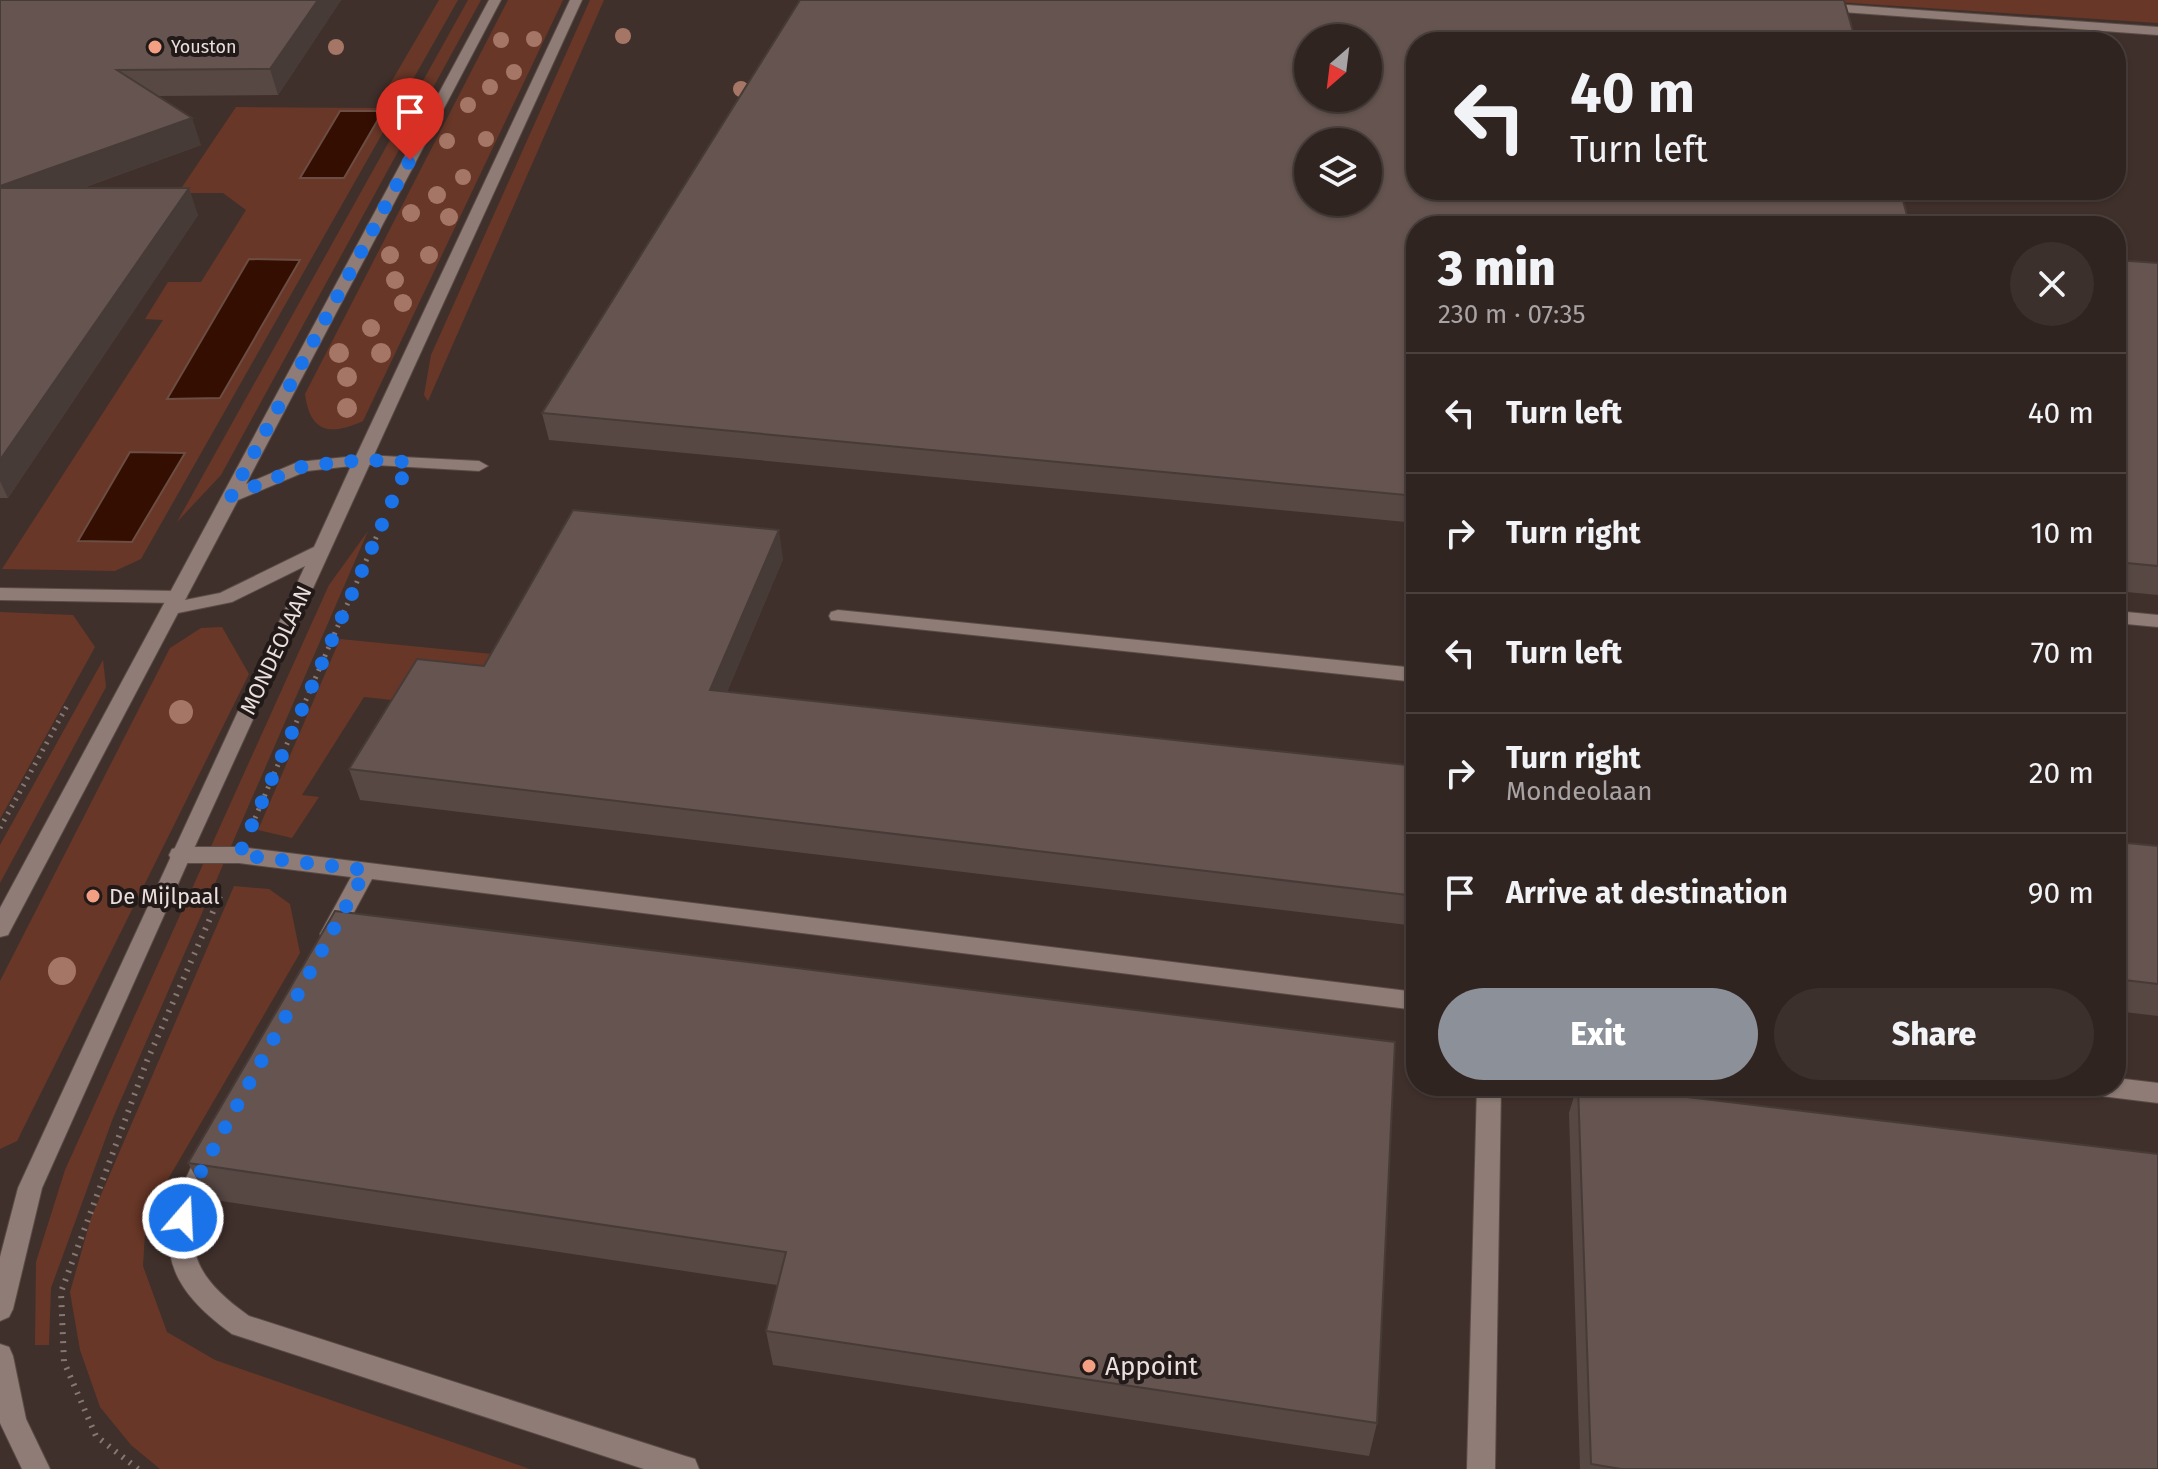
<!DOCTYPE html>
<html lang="en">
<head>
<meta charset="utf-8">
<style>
	body { margin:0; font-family:"Fira Sans",sans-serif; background:#3c302d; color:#f1f3f6; height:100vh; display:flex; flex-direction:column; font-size:30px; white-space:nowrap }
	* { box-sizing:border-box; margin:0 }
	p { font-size:26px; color:#a8a4a5 }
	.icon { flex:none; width:44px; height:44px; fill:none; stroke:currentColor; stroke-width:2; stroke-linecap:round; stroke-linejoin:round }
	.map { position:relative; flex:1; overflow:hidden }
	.details { position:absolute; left:1406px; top:216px; width:720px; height:880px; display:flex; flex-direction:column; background:#302420; border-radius:32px; box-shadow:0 2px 6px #0004,0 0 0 2px #4b413e }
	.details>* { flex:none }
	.top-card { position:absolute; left:1406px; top:32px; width:720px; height:168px; border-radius:32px; box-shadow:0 2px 6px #0004,0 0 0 2px #4b413e; background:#302420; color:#f1f3f6; overflow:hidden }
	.needle { width:52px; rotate:208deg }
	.buttons { position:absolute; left:1294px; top:24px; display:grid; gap:16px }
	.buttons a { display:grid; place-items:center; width:88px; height:88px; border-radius:50%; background:#302420; box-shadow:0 2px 6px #0004,0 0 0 2px #4b413e; font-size:40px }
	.pin { position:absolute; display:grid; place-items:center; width:68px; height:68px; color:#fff; margin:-82px -34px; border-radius:50% 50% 50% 0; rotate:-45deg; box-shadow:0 0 8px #0007 }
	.pin .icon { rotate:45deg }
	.me { position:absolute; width:88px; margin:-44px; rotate:19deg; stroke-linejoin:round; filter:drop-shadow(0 0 6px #0008) }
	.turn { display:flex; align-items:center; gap:28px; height:168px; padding:0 32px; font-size:36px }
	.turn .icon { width:104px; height:104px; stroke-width:2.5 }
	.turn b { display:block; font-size:56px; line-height:68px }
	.round { display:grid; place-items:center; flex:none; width:84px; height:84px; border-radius:42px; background:#3c302d }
	.summary { display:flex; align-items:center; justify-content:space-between; height:136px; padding:0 32px }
	h1 { font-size:48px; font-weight:800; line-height:60px }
	.primary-button { display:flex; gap:16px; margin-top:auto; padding:16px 32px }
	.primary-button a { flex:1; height:92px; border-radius:48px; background:#8c9099; color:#fff; font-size:32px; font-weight:800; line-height:92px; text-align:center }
	.primary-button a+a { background:#3c302d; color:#f1f3f6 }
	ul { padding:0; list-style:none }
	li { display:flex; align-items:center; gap:24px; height:120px; padding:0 32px; border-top:2px solid #4b413e }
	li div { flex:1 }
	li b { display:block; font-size:30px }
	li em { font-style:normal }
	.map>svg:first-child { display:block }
	.green { fill:#683727 }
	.water { fill:#350e02; stroke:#6b4d43; stroke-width:2 }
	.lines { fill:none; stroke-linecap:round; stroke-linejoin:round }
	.service-casing { stroke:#594c47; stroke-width:2 }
	.minor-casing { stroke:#594c47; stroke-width:2 }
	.path-far1 { stroke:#857773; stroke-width:5; stroke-dasharray:2 6; stroke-linecap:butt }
	.path { stroke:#857773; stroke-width:6; stroke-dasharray:2 7; stroke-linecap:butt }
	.service { fill:#8f7c76; fill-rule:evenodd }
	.minor { fill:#8f7c76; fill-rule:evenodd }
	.tree { fill:#a57666 }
	.wall { fill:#574844 }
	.shaded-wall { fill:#473b37 }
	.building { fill:#65544f; stroke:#473b37; stroke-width:2; fill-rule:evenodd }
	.route { stroke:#1a73e8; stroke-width:14; stroke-dasharray:0 25.2 }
	.poi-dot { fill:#f39f83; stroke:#211a18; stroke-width:3 }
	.labels { text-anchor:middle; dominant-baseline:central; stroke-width:8; stroke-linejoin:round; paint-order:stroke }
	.far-poi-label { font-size:18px; fill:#eadfdc; stroke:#211a18; text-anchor:start }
	.street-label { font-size:22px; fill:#eadfdc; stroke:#211a18 }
	.poi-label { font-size:22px; fill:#eadfdc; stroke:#211a18; text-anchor:start }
	.near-poi-label { font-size:26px; fill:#eadfdc; stroke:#211a18; text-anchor:start }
</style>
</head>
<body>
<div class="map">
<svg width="2158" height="1469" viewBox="0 0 2158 1469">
	<rect width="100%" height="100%" fill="#40302b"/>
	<!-- green -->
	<g class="green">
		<path d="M 439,0 L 458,0 L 141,559 L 115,571 L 2,569 L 163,320 L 145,319 L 168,282 L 201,282 L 246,210 L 223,193 L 178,193 L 236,107 L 376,108 Z"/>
		<path d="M 468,0 L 481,0 L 221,475 L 177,522 Z"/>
		<path d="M 508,0 L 563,0 L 363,421 C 330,436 310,433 305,394 Z"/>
		<path d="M 590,0 L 604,0 L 428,401 L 424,395 L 431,355 Z"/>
		<path d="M 1806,0 L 2158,0 L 2158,23 Z"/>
		<path d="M 368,531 L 113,1118 L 51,1288 L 49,1345 L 35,1345 L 36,1262 L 65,1170 L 329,585 Z"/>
		<path d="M 0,612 L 73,615 L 95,647 L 0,819 Z"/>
		<path d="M 222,627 L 249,674 L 17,1141 L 0,1149 L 0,981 L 170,648 L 201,628 Z"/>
		<path d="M 340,639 L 574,662 L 411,702 L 364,697 L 302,795 L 319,797 L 292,838 L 258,830 Z"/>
		<path d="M 103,660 L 106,687 L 0,883 L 0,845 Z"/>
		<path d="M 234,886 L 269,889 L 290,904 L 300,953 L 146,1217 L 143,1266 L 167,1332 L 215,1360 L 530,1469 L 160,1469 L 131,1445 L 100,1407 L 80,1350 L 70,1292 L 91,1218 Z"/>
	</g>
	<!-- water -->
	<g class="water">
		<path d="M 340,111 L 383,111 L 344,178 L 300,178 Z"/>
		<path d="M 249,259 L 300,260 L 220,398 L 167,399 Z"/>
		<path d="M 130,452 L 185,453 L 132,542 L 78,541 Z"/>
	</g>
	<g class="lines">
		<defs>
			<g id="service">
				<path d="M 1819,3 L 2158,27 L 2158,35 L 1815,10 L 1813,7 Z"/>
				<path d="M 364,455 L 479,461 L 488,466 L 479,471 L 358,464 L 355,460 L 358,456 Z"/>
				<path d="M 0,588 L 178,591 L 187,597 L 178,603 L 0,600 Z"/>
				<path d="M 838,610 L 1416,668 L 1416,682 L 831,620 L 829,616 L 831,612 Z"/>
				<path d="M 2116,611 L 2158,615 L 2158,627 L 2116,623 Z"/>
				<path d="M 180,847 L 239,847 L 1416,992 L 1416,1010 L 372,879 L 339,940 L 331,943 L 323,940 L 320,934 L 351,877 L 239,863 L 180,863 L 172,861 L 169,855 L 172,849 Z"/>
				<path d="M 2116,1078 L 2158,1083 L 2158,1103 L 2101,1096 L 2093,1093 L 2089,1086 L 2116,1086 Z"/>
				<path d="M 1477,1086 L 1501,1086 L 1495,1469 L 1467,1469 Z"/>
				<path d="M 210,1145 L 219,1148 L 222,1155 C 186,1229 174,1263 249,1316 L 685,1456 L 695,1459 L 699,1469 L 644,1469 L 232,1334 C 150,1275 158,1229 201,1148 Z"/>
			</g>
			<g id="minor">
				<path d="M 489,0 L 501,0 L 246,484 L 298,462 L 356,456 L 570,0 L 582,0 L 191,855 L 42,1188 L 13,1309 L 9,1317 L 0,1321 L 0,1257 L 18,1188 L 305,566 L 232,602 L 178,613 L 8,935 L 0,937 L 0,908 ZM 351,466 L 314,547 L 220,593 L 185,600 L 238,500 L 307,471 Z"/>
				<path d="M 0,1344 L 9,1347 L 13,1356 L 26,1419 L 50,1469 L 22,1469 L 0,1423 Z"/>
			</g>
		</defs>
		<!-- service casing -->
		<use href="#service" class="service-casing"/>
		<!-- minor casing -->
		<use href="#minor" class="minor-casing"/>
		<!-- path-far1 -->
		<g class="path-far1">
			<path d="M 255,818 L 378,533"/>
			<path d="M 0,828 L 67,706"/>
		</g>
		<!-- path -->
		<path class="path" d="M 138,1469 L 96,1436 L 64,1362 L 61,1292 L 147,1061 L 220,896"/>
		<!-- service -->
		<use href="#service" class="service"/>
		<!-- minor -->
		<use href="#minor" class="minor"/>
	</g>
	<!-- trees -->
	<g class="tree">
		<circle cx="623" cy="36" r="8"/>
		<circle cx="534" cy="39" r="8"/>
		<circle cx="501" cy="40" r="8"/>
		<circle cx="336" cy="47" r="8"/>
		<circle cx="514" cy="72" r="8"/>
		<circle cx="490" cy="87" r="8"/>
		<circle cx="741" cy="89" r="8"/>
		<circle cx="468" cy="105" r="8"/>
		<circle cx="486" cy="139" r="8"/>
		<circle cx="447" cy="141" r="8"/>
		<circle cx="463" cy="177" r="8"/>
		<circle cx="437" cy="195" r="9"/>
		<circle cx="411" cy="213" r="9"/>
		<circle cx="449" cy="217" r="9"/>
		<circle cx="390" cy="255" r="9"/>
		<circle cx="429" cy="255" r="9"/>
		<circle cx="395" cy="280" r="9"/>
		<circle cx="403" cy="303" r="9"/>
		<circle cx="371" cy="328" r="9"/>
		<circle cx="339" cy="353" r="10"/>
		<circle cx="381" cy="353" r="10"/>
		<circle cx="347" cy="377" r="10"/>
		<circle cx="347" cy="408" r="10"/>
		<circle cx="181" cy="712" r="12"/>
		<circle cx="62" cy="971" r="14"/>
	</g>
	<!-- wall -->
	<g class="wall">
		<path d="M 0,0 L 341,0 L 278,95 L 157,96 L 201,145 L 83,188 L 198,215 L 8,498 L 0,498 Z"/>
		<path d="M 1416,226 L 1416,523 L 549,440 L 542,413 Z"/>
		<path d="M 2116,260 L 2158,263 L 2158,595 L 2116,591 Z"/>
		<path d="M 783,559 L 727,692 L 1416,766 L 1416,926 L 360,800 L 349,769 L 484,666 Z"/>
		<path d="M 2116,842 L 2158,846 L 2158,1016 L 2116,1011 Z"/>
		<path d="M 335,911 L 1377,1423 L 1369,1456 L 773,1365 L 766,1331 L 777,1285 L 208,1199 L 188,1163 Z"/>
		<path d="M 1577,1086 L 1596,1086 L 2158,1469 L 1580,1469 L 1569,1113 Z"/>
	</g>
	<!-- shaded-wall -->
	<g class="shaded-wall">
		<path d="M 318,0 L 341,0 L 278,95 L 270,69 Z"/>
		<path d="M 192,118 L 201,145 L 8,215 L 0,196 L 0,186 Z"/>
		<path d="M 189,188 L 198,215 L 8,498 L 0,481 L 0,460 Z"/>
		<path d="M 779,530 L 783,559 L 715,721 L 710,690 Z"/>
	</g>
	<!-- building -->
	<g class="building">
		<path d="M 0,0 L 318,0 L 270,69 L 117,70 L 192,118 L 0,186 Z"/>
		<path d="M 800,0 L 1844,0 L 1856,42 L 1416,42 L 1416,190 L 1900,190 L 1910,226 L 1416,226 L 1416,496 L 542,413 ZM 1308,38 L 1368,38 L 1368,98 L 1308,98 ZM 1308,142 L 1368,142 L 1368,202 L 1308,202 Z"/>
		<path d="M 0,188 L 189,188 L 0,460 Z"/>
		<path d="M 2116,260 L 2158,263 L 2158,566 L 2116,562 Z"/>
		<path d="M 573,510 L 779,530 L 710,690 L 1416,766 L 1416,896 L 349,769 L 417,659 L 484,666 Z"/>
		<path d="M 2116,842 L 2158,846 L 2158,984 L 2116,979 Z"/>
		<path d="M 335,911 L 1395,1042 L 1377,1423 L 766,1331 L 786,1252 L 188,1163 Z"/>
		<path d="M 1578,1086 L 1596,1086 L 2158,1154 L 2158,1469 L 1621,1469 L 1591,1464 Z"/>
	</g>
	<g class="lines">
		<!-- route -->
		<path class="route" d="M 183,1218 L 187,1197 L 366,870 L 239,855 L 409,462 L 364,460 L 304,466 L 231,496 L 410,160"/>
	</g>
	<!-- markers -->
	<g class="poi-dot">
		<circle cx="155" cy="47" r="8"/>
		<circle cx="93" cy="896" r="8"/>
		<circle cx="1089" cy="1366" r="8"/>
	</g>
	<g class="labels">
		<!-- far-poi labels -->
		<g class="far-poi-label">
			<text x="171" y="47">Youston</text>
		</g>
		<!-- street labels -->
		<g class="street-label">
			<text transform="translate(276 650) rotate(-65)">MONDEOLAAN</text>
		</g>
		<!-- poi labels -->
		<g class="poi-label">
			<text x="109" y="896">De Mijlpaal</text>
		</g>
		<!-- near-poi labels -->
		<g class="near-poi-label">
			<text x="1105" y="1366">Appoint</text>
		</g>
	</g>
</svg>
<div class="buttons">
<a><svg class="needle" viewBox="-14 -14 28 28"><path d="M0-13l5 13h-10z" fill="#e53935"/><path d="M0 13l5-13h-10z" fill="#a8a4a5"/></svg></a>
<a><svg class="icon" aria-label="layers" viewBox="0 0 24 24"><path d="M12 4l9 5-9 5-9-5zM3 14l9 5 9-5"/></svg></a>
</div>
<div class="pin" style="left:410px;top:160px;background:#d93025"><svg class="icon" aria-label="arrive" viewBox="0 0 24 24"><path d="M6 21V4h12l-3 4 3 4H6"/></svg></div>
<svg class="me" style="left:183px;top:1218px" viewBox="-20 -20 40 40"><circle r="17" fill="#1a73e8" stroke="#fff" stroke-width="3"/><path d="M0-11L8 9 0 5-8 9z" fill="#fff"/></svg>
<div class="top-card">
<div class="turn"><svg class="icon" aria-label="left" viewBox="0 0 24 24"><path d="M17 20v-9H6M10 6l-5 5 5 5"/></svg><div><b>40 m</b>Turn left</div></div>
</div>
<section class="details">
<div class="summary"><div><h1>3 min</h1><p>230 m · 07:35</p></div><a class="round"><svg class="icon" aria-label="close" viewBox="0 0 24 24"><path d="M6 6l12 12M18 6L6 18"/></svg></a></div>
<ul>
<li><svg class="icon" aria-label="left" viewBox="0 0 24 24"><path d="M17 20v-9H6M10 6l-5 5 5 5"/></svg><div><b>Turn left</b></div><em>40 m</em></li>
<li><svg class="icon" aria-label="right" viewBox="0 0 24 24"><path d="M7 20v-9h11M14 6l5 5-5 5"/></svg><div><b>Turn right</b></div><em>10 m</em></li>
<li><svg class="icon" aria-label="left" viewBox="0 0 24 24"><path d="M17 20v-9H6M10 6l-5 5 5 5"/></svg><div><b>Turn left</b></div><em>70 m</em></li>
<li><svg class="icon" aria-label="right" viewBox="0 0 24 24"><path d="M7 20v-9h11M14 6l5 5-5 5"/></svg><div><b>Turn right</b><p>Mondeolaan</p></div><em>20 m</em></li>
<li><svg class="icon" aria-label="arrive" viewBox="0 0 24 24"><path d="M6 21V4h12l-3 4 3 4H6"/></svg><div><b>Arrive at destination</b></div><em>90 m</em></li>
</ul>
<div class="primary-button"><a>Exit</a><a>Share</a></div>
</section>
</div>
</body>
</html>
